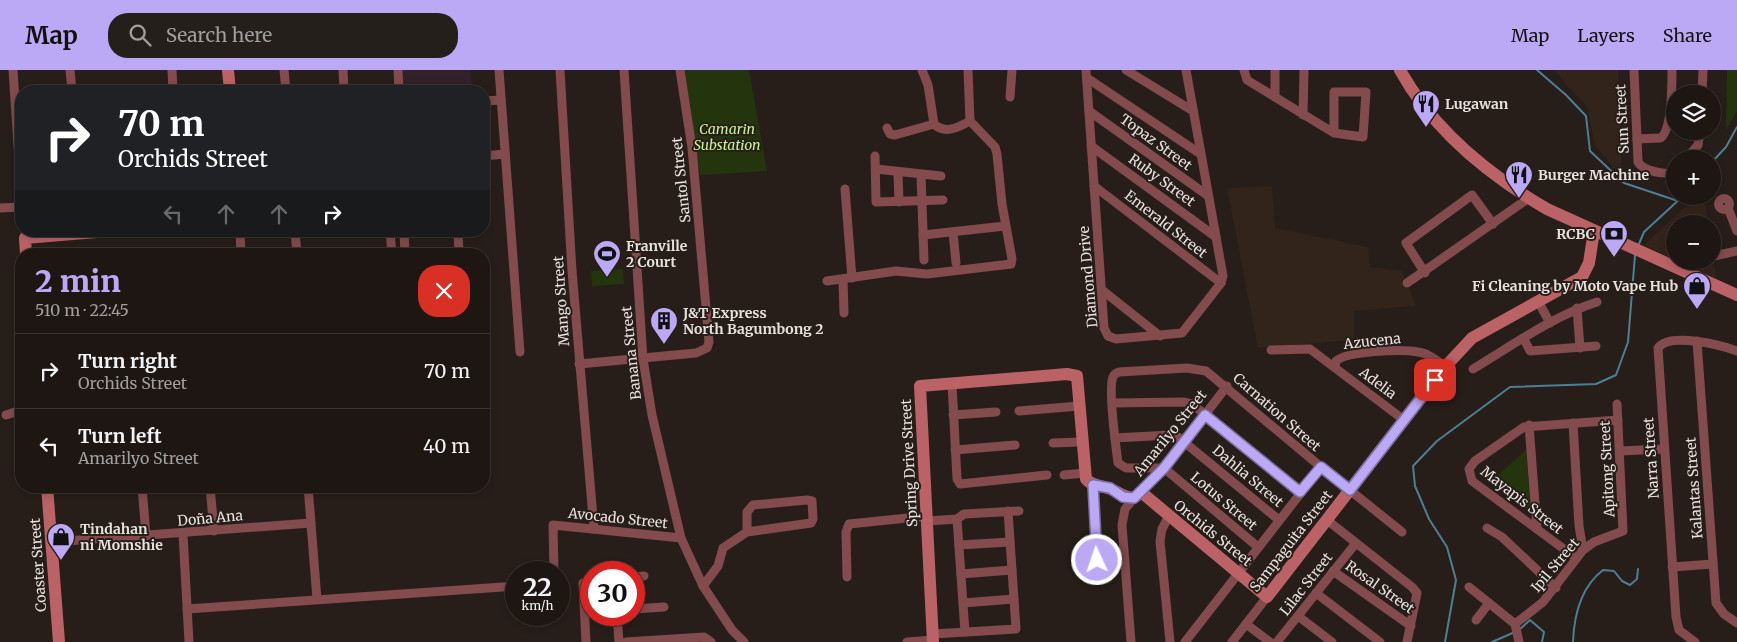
<!DOCTYPE html>
<html lang="en">
<head>
<meta charset="utf-8">
<style>
	body { margin:0; font-family:Merriweather,serif; background:#251f1c; color:#f1f3f6; height:100vh; display:flex; flex-direction:column; font-size:19px; white-space:nowrap }
	* { box-sizing:border-box; margin:0 }
	p { font-size:16px; color:#a09fa0 }
	.icon { flex:none; width:28px; height:28px; fill:none; stroke:currentColor; stroke-width:2; stroke-linecap:round; stroke-linejoin:round }
	.map { position:relative; flex:1; overflow:hidden }
	.panel { position:absolute; left:15px; top:178px; width:475px; height:245px; display:flex; flex-direction:column; background:#1d1613; border-radius:20px; box-shadow:0 2px 8px #0003,0 0 0 1px #3b3533 }
	.panel>* { flex:none }
	.guide { position:absolute; left:15px; top:15px; width:475px; height:152px; border-radius:20px; box-shadow:0 2px 8px #0003,0 0 0 1px #3b3533; background:#202124; color:#fff; overflow:hidden }
	.buttons { position:absolute; left:1666px; top:15px; display:grid; gap:10px }
	.buttons a { display:grid; place-items:center; width:55px; height:55px; border-radius:50%; background:#1d1613; box-shadow:0 2px 8px #0003,0 0 0 1px #3b3533; font-size:25px }
	.speed { position:absolute; left:505px; top:491px; display:flex; gap:10px; font-size:25px; font-weight:700; text-align:center }
	.speed>* { display:grid; place-content:center; width:65px; height:65px; border-radius:50%; background:#1d1613; box-shadow:0 2px 8px #0003,0 0 0 1px #3b3533; line-height:1 }
	.speed small { font-size:12px; font-weight:400 }
	.speed .limit { border:8px solid #d22; background:#fff; color:#111 }
	.pin { position:absolute; display:grid; place-items:center; width:42px; height:42px; color:#fff; margin:-21px; border-radius:10px; box-shadow:0 2px 8px #0006 }
	.me { position:absolute; width:55px; margin:-28px; rotate:357deg; stroke-linejoin:round; filter:drop-shadow(0 0 4px #0008) }
	.turn { display:flex; align-items:center; gap:18px; height:105px; padding:0 20px; font-size:22px }
	.turn .icon { width:65px; height:65px; stroke-width:2.5 }
	.turn b { display:block; font-size:35px; line-height:42px }
	.lanes { display:flex; align-items:center; height:48px; padding:0 20px; background:#0003; justify-content:center; gap:25px; direction:ltr }
	.lanes .off { opacity:.35 }
	.round { display:grid; place-items:center; flex:none; width:52px; height:52px; border-radius:20px; background:#251f1c }
	.headline { display:flex; align-items:center; justify-content:space-between; height:85px; padding:0 20px }
	h1 { font-size:30px; font-weight:800; line-height:38px; color:#bca9f5 }
	ul { padding:0; list-style:none }
	li { display:flex; align-items:center; gap:15px; height:75px; padding:0 20px; border-top:1px solid #3b3533 }
	li div { flex:1 }
	li b { display:block; font-size:19px }
	li em { font-style:normal }
	header { display:flex; align-items:center; gap:30px; box-sizing:border-box; height:70px; padding:0 25px; background:#bca9f5; color:#111 }
	header strong { font-size:24px }
	nav { display:flex; gap:28px; margin-inline-start:auto; font-size:18px }
	.search { width:350px; height:45px; background:#251f1c; display:flex; align-items:center; gap:12px; box-sizing:border-box; padding:0 18px; border-radius:20px; color:#a09fa0; font-size:19px }
	.map>svg:first-child { display:block }
	.built { fill:#32231b }
	.education { fill:#332129 }
	.medical { fill:#34231a }
	.green { fill:#24340d }
	.lines { fill:none; stroke-linecap:round; stroke-linejoin:round }
	.stream { stroke:#4c7f96; stroke-width:2 }
	.street { stroke:#834b4d; stroke-width:9 }
	.secondary { stroke:#bb6266; stroke-width:12 }
	.route-casing { stroke:#7a6e9f; stroke-width:12 }
	.route { stroke:#bca9f5; stroke-width:9 }
	.labels { text-anchor:middle; dominant-baseline:central; stroke-width:4; stroke-linejoin:round; paint-order:stroke }
	.poi-label { font-size:14px; font-weight:bold; fill:#e7e1dd; stroke:#271e19; text-anchor:start }
	.street-label { font-size:14px; fill:#e7e1dd; stroke:#271e19 }
	.park-label { font-size:14px; font-style:italic; fill:#c6f48f; stroke:#271e19 }
</style>
</head>
<body>
<header>
<strong>Map</strong>
<div class="search"><svg class="icon" aria-label="search" viewBox="0 0 24 24"><circle cx="10" cy="10" r="6"/><path d="M15 15l6 6"/></svg>Search here</div>
<nav><a>Map</a><a>Layers</a><a>Share</a></nav>
</header>
<div class="map">
<svg width="1737" height="572" viewBox="0 0 1737 572">
	<rect width="100%" height="100%" fill="#271e19"/>
	<!-- built -->
	<g class="built">
		<path d="M 1555,0 L 1618,0 L 1622,107 L 1595,76 L 1587,36 L 1567,16 Z"/>
		<path d="M 1272,116 L 1275,158 L 1368,177 L 1370,197 L 1402,201 L 1416,236 L 1354,241 L 1354,270 L 1258,278 L 1227,118 Z"/>
	</g>
	<!-- education -->
	<path class="education" d="M 400,0 L 471,0 L 472,21 L 402,21 Z"/>
	<!-- medical -->
	<g class="medical">
		<path d="M 1697,126 L 1704,126 L 1708,154 L 1675,154 L 1675,190 L 1644,175 Z"/>
		<path d="M 1713,187 L 1716,208 L 1678,191 L 1712,191 Z"/>
	</g>
	<!-- green -->
	<g class="green">
		<path d="M 683,0 L 749,0 L 767,101 L 700,105 Z"/>
		<path d="M 1727,0 L 1737,0 L 1737,41 L 1726,60 Z"/>
		<path d="M 623,199 L 624,214 L 592,216 L 591,201 Z"/>
		<path d="M 1526,380 L 1531,442 L 1490,412 Z"/>
	</g>
	<g class="lines">
		<!-- stream -->
		<g class="stream">
			<path d="M 1537,0 L 1566,25 L 1586,46 L 1590,81 L 1624,113 L 1678,131"/>
			<path d="M 1712,92 L 1726,77 L 1737,57"/>
			<path d="M 1638,176 L 1644,162 L 1683,126"/>
			<path d="M 1519,560 L 1530,550 L 1544,562 L 1542,572"/>
			<path d="M 1445,572 L 1456,510 L 1447,477 L 1429,449 L 1415,416 L 1413,396 L 1437,371 L 1510,317 L 1596,314 L 1616,305 L 1628,272 L 1635,185"/>
			<path d="M 1492,572 L 1515,562"/>
			<path d="M 1573,572 C 1574,545 1581,517 1603,500 L 1614,501 L 1622,511 L 1630,515 L 1637,509 L 1638,499"/>
		</g>
		<!-- street -->
		<g class="street">
			<path d="M 13,0 L 21,120"/>
			<path d="M 70,0 L 72,21"/>
			<path d="M 172,0 L 173,21"/>
			<path d="M 284,0 L 286,21"/>
			<path d="M 343,0 L 344,21"/>
			<path d="M 398,0 L 399,21"/>
			<path d="M 499,0 L 520,282"/>
			<path d="M 560,0 L 572,201 L 594,459"/>
			<path d="M 624,0 L 643,289 L 652,345 L 681,468 L 703,516 L 732,560 L 744,572"/>
			<path d="M 922,0 L 928,15 L 934,54 C 945,65 959,57 970,51"/>
			<path d="M 1086,0 L 1104,258 L 1108,266 L 1116,269 L 1182,263 L 1221,213 L 1223,206 L 1186,0"/>
			<path d="M 1126,0 L 1193,41"/>
			<path d="M 1244,0 L 1247,10 L 1334,63 L 1363,67 L 1366,22 L 1334,22 L 1334,63"/>
			<path d="M 1275,0 L 1275,27"/>
			<path d="M 1634,0 L 1638,92 C 1643,101 1666,106 1675,101"/>
			<path d="M 1087,8 L 1199,83"/>
			<path d="M 1702,24 L 1703,0"/>
			<path d="M 1010,27 L 1012,0"/>
			<path d="M 484,31 L 501,30"/>
			<path d="M 1089,41 L 1207,125"/>
			<path d="M 1303,45 L 1304,0"/>
			<path d="M 887,58 L 890,64 L 895,65 L 934,54"/>
			<path d="M 1637,69 L 1660,68 C 1672,64 1672,13 1672,0"/>
			<path d="M 1091,76 L 1216,167"/>
			<path d="M 484,86 L 505,84"/>
			<path d="M 875,86 L 876,132 L 943,130"/>
			<path d="M 1686,89 L 1698,75 L 1700,61"/>
			<path d="M 876,99 L 941,106"/>
			<path d="M 898,102 L 899,132"/>
			<path d="M 921,105 L 924,190"/>
			<path d="M 1094,116 L 1221,213"/>
			<path d="M 845,119 L 852,208"/>
			<circle cx="1724" cy="134" r="5.5"/>
			<path d="M 0,138 L 21,137"/>
			<path d="M 1728,138 L 1737,161"/>
			<path d="M 240,161 L 241,184"/>
			<path d="M 295,161 L 297,184"/>
			<path d="M 390,161 L 392,184"/>
			<path d="M 404,161 L 405,184"/>
			<path d="M 458,161 L 459,184"/>
			<path d="M 953,162 L 956,193"/>
			<path d="M 923,165 L 1005,156"/>
			<path d="M 1714,186 L 1737,181"/>
			<path d="M 1425,203 L 1406,173 L 1472,125 L 1493,154"/>
			<path d="M 843,210 L 844,243"/>
			<path d="M 827,211 L 896,201 L 927,204 L 1011,194 L 1012,189 L 1002,134 L 997,84 L 995,77 L 970,51 L 968,0"/>
			<path d="M 1407,213 L 1529,128"/>
			<path d="M 1102,220 L 1160,266"/>
			<path d="M 1538,231 L 1550,253"/>
			<path d="M 1577,238 L 1580,278"/>
			<path d="M 1524,269 L 1530,281 L 1596,276"/>
			<path d="M 1697,271 L 1716,533 L 1724,544 L 1737,553"/>
			<path d="M 1271,280 L 1310,279 L 1404,350"/>
			<path d="M 579,294 L 696,283 L 707,278 L 709,272 L 692,78 L 680,0"/>
			<path d="M 1335,297 L 1336,291 C 1347,281 1402,279 1418,282 C 1428,283 1437,290 1445,297"/>
			<path d="M 1473,299 C 1513,275 1553,246 1597,232"/>
			<path d="M 952,314 L 957,409 L 960,414 L 1047,405"/>
			<path d="M 1113,333 L 1183,332 L 1192,334 L 1301,422"/>
			<path d="M 1019,341 L 1079,336"/>
			<path d="M 6,345 L 21,340"/>
			<path d="M 953,345 L 996,342"/>
			<path d="M 1573,353 L 1579,456 L 1583,480"/>
			<path d="M 1529,355 L 1537,459"/>
			<path d="M 1115,368 L 1170,365 L 1178,367 L 1279,450"/>
			<path d="M 1053,373 L 1081,372"/>
			<path d="M 955,380 L 1015,375"/>
			<path d="M 1620,381 L 1664,379"/>
			<path d="M 1064,405 L 1085,403"/>
			<path d="M 1093,415 L 1097,490"/>
			<path d="M 142,416 L 146,466"/>
			<path d="M 210,416 L 214,461"/>
			<path d="M 308,416 L 317,529"/>
			<path d="M 1141,422 L 1164,398 L 1227,316"/>
			<path d="M 1169,446 L 1162,459 L 1160,471 L 1170,572"/>
			<path d="M 957,449 L 965,562"/>
			<path d="M 1327,450 L 1412,517 L 1417,523 L 1407,572"/>
			<path d="M 928,451 L 957,449 L 964,444 L 1019,441"/>
			<path d="M 1487,458 L 1502,467 L 1556,518"/>
			<path d="M 183,464 L 189,572"/>
			<path d="M 52,472 L 311,453"/>
			<path d="M 959,475 L 1010,472"/>
			<path d="M 1258,477 L 1164,398 L 1126,398 L 1118,393 C 1116,378 1108,318 1113,307 C 1114,304 1116,303 1119,302 L 1187,298 L 1206,301 L 1321,397 L 1402,462"/>
			<path d="M 1576,488 L 1472,411 L 1469,399 L 1475,391 L 1524,357 L 1618,350"/>
			<path d="M 1672,497 L 1713,494"/>
			<path d="M 1333,501 L 1411,556"/>
			<path d="M 554,502 L 553,455 L 681,468"/>
			<path d="M 961,504 L 1012,500"/>
			<path d="M 634,507 L 644,506"/>
			<path d="M 847,507 L 846,462 L 849,454 L 927,446"/>
			<path d="M 703,516 L 718,496 L 723,478 L 747,462 L 811,453 L 813,449 L 812,431 L 807,430 L 753,435 L 747,442 L 747,462"/>
			<path d="M 1469,517 L 1515,554 L 1519,572"/>
			<path d="M 1316,523 L 1380,572"/>
			<path d="M 963,533 L 1014,529"/>
			<path d="M 187,539 L 516,516"/>
			<path d="M 634,539 L 664,537"/>
			<path d="M 617,545 L 619,572"/>
			<path d="M 1298,546 L 1332,572"/>
			<path d="M 1476,550 L 1489,533"/>
			<path d="M 1246,554 L 1270,572"/>
			<path d="M 1515,554 L 1543,532 L 1583,480 L 1594,472 L 1623,461 L 1617,334"/>
			<path d="M 933,564 L 1016,559 L 1008,441"/>
			<path d="M 586,572 L 583,513 L 591,509"/>
			<path d="M 626,572 L 704,567 L 711,572"/>
			<path d="M 907,572 L 933,570"/>
			<path d="M 1131,572 L 1122,455 L 1125,439 L 1134,428"/>
			<path d="M 1185,572 L 1321,397"/>
			<path d="M 1232,572 L 1267,527"/>
			<path d="M 1277,572 L 1356,473"/>
			<path d="M 1695,572 L 1679,560 L 1676,547 L 1658,278 C 1669,262 1721,275 1737,281"/>
		</g>
		<!-- secondary -->
		<g class="secondary">
			<path d="M 228,0 L 230,21"/>
			<path d="M 1400,0 C 1433,60 1489,105 1547,139 L 1737,225"/>
			<path d="M 26,184 L 25,168 L 109,161"/>
			<path d="M 47,416 L 59,572"/>
			<path d="M 933,572 L 920,316 L 1067,304 L 1077,306 L 1086,409 C 1092,416 1099,415 1108,418 C 1118,421 1123,428 1134,428 L 1141,422 L 1267,527 L 1445,297 L 1472,268 L 1582,207 L 1589,193 L 1594,161"/>
		</g>
	</g>
	<g class="lines">
		<defs>
			<path id="route" d="M 1097,490 L 1093,415 L 1110,418 L 1123,427 L 1134,428 L 1164,398 L 1205,345 L 1300,422 L 1321,397 L 1350,420 L 1435,310"/>
		</defs>
		<!-- route casing -->
		<use href="#route" class="route-casing"/>
		<!-- route -->
		<use href="#route" class="route"/>
	</g>
	<!-- icons -->
	<defs>
		<symbol id="restaurant-pin" viewBox="-11 -11 22 30"><path d="M0 17L-7.5 6A9.5 9.5 0 1 1 7.5 6Z" fill="#bca9f5" stroke="#271e19"/><path d="M-5-6h1v4h1v-4h1v4h1v-4h1v5L-1.5 .5V6h-2V.5L-5-1ZM5-6V6H3V1.5H1.5Q1.5-4 5-6Z" fill="#111"/></symbol>
		<symbol id="bank-pin" viewBox="-11 -11 22 30"><path d="M0 17L-7.5 6A9.5 9.5 0 1 1 7.5 6Z" fill="#bca9f5" stroke="#271e19"/><path d="M-6-4H6V4H-6ZM0-2.3a2.3 2.3 0 1 0 0 4.6a2.3 2.3 0 1 0 0-4.6Z" fill="#111"/></symbol>
		<symbol id="stadium-pin" viewBox="-11 -11 22 30"><path d="M0 17L-7.5 6A9.5 9.5 0 1 1 7.5 6Z" fill="#bca9f5" stroke="#271e19"/><path d="M0-5a6.5 5 0 1 0 0 10a6.5 5 0 1 0 0-10ZM-3.5-1.8h7v3.6h-7Z" fill="#111"/></symbol>
		<symbol id="shop-pin" viewBox="-11 -11 22 30"><path d="M0 17L-7.5 6A9.5 9.5 0 1 1 7.5 6Z" fill="#bca9f5" stroke="#271e19"/><path d="M-5-2.5h2.3a2.7 3.5 0 0 1 5.4 0H5L5.5 6h-11ZM-1.5-2.5h3a1.5 2.3 0 0 0-3 0Z" fill="#111"/></symbol>
		<symbol id="building-pin" viewBox="-11 -11 22 30"><path d="M0 17L-7.5 6A9.5 9.5 0 1 1 7.5 6Z" fill="#bca9f5" stroke="#271e19"/><path d="M-4-6H4V6H1V3H-1V6H-4ZM-2.5-4.3h1.7v1.8h-1.7ZM.8-4.3h1.7v1.8H.8ZM-2.5-1h1.7V.8h-1.7ZM.8-1h1.7V.8H.8Z" fill="#111"/></symbol>
	</defs>
	<g fill-rule="evenodd">
		<use href="#restaurant-pin" x="1410" y="18" width="32" height="43"/>
		<use href="#restaurant-pin" x="1503" y="89" width="32" height="43"/>
		<use href="#bank-pin" x="1598" y="148" width="32" height="43"/>
		<use href="#stadium-pin" x="591" y="168" width="32" height="43"/>
		<use href="#shop-pin" x="1681" y="200" width="32" height="43"/>
		<use href="#building-pin" x="648" y="235" width="32" height="43"/>
		<use href="#shop-pin" x="45" y="451" width="32" height="43"/>
	</g>
	<g class="labels">
		<!-- poi labels -->
		<g class="poi-label">
			<text x="1445" y="34">Lugawan</text>
			<text x="1538" y="105">Burger Machine</text>
			<text x="1595" y="164" text-anchor="end">RCBC</text>
			<text x="626" y="176">Franville<tspan x="626" dy="16">2 Court</tspan></text>
			<text x="1678" y="216" text-anchor="end">Fi Cleaning by Moto Vape Hub</text>
			<text x="683" y="243">J&amp;T Express<tspan x="683" dy="16">North Bagumbong 2</tspan></text>
			<text x="80" y="459">Tindahan<tspan x="80" dy="16">ni Momshie</tspan></text>
		</g>
		<!-- street labels -->
		<g class="street-label">
			<text transform="translate(1622 49) rotate(-93)">Sun Street</text>
			<text transform="translate(1156 72) rotate(36)">Topaz Street</text>
			<text transform="translate(681 110) rotate(-96)">Santol Street</text>
			<text transform="translate(1162 110) rotate(36)">Ruby Street</text>
			<text transform="translate(1166 154) rotate(38)">Emerald Street</text>
			<text transform="translate(1088 207) rotate(-95)">Diamond Drive</text>
			<text transform="translate(561 231) rotate(-94)">Mango Street</text>
			<text transform="translate(1372 271) rotate(-6)">Azucena</text>
			<text transform="translate(631 283) rotate(-96)">Banana Street</text>
			<text transform="translate(1378 313) rotate(37)">Adelia</text>
			<text transform="translate(1277 342) rotate(41)">Carnation Street</text>
			<text transform="translate(1170 363) rotate(-51)">Amarilyo Street</text>
			<text transform="translate(1651 388) rotate(-94)">Narra Street</text>
			<text transform="translate(909 393) rotate(-93)">Spring Drive Street</text>
			<text transform="translate(1607 399) rotate(-93)">Apitong Street</text>
			<text transform="translate(1248 406) rotate(40)">Dahlia Street</text>
			<text transform="translate(1694 418) rotate(-94)">Kalantas Street</text>
			<text transform="translate(1522 430) rotate(38)">Mayapis Street</text>
			<text transform="translate(1224 431) rotate(40)">Lotus Street</text>
			<text transform="translate(210 448) rotate(-5)">Doña Ana</text>
			<text transform="translate(618 448) rotate(6)">Avocado Street</text>
			<text transform="translate(1213 463) rotate(39)">Orchids Street</text>
			<text transform="translate(1291 471) rotate(-52)">Sampaguita Street</text>
			<text transform="translate(38 495) rotate(-94)">Coaster Street</text>
			<text transform="translate(1555 495) rotate(-50)">Ipil Street</text>
			<text transform="translate(1306 514) rotate(-52)">Lilac Street</text>
			<text transform="translate(1380 517) rotate(35)">Rosal Street</text>
		</g>
		<!-- park labels -->
		<g class="park-label">
			<text x="727" y="59">Camarin<tspan x="727" dy="16">Substation</tspan></text>
		</g>
	</g>
</svg>
<div class="buttons">
<a><svg class="icon" aria-label="layers" viewBox="0 0 24 24"><path d="M12 4l9 5-9 5-9-5zM3 14l9 5 9-5"/></svg></a>
<a>+</a>
<a>−</a>
</div>
<div class="speed"><div>22<small>km/h</small></div><div class="limit">30</div></div>
<div class="pin" style="left:1435px;top:310px;background:#d93025"><svg class="icon" aria-label="arrive" viewBox="0 0 24 24"><path d="M6 21V4h12l-3 4 3 4H6"/></svg></div>
<svg class="me" style="left:1097px;top:490px" viewBox="-20 -20 40 40"><circle r="17" fill="#bca9f5" stroke="#fff" stroke-width="3"/><path d="M0-11L8 9 0 5-8 9z" fill="#fff"/></svg>
<div class="guide">
<div class="turn"><svg class="icon" aria-label="right" viewBox="0 0 24 24"><path d="M7 20v-9h11M14 6l5 5-5 5"/></svg><div><b>70 m</b>Orchids Street</div></div>
<div class="lanes"><svg class="icon off" aria-label="left" viewBox="0 0 24 24"><path d="M17 20v-9H6M10 6l-5 5 5 5"/></svg><svg class="icon off" aria-label="ahead" viewBox="0 0 24 24"><path d="M12 20V5M6 11l6-6 6 6"/></svg><svg class="icon off" aria-label="ahead" viewBox="0 0 24 24"><path d="M12 20V5M6 11l6-6 6 6"/></svg><svg class="icon" aria-label="right" viewBox="0 0 24 24"><path d="M7 20v-9h11M14 6l5 5-5 5"/></svg></div>
</div>
<section class="panel">
<div class="headline"><div><h1>2 min</h1><p>510 m · 22:45</p></div><a class="round" style="background:#d93025;color:#fff"><svg class="icon" aria-label="close" viewBox="0 0 24 24"><path d="M6 6l12 12M18 6L6 18"/></svg></a></div>
<ul>
<li><svg class="icon" aria-label="right" viewBox="0 0 24 24"><path d="M7 20v-9h11M14 6l5 5-5 5"/></svg><div><b>Turn right</b><p>Orchids Street</p></div><em>70 m</em></li>
<li><svg class="icon" aria-label="left" viewBox="0 0 24 24"><path d="M17 20v-9H6M10 6l-5 5 5 5"/></svg><div><b>Turn left</b><p>Amarilyo Street</p></div><em>40 m</em></li>
</ul>
</section>
</div>
</body>
</html>
